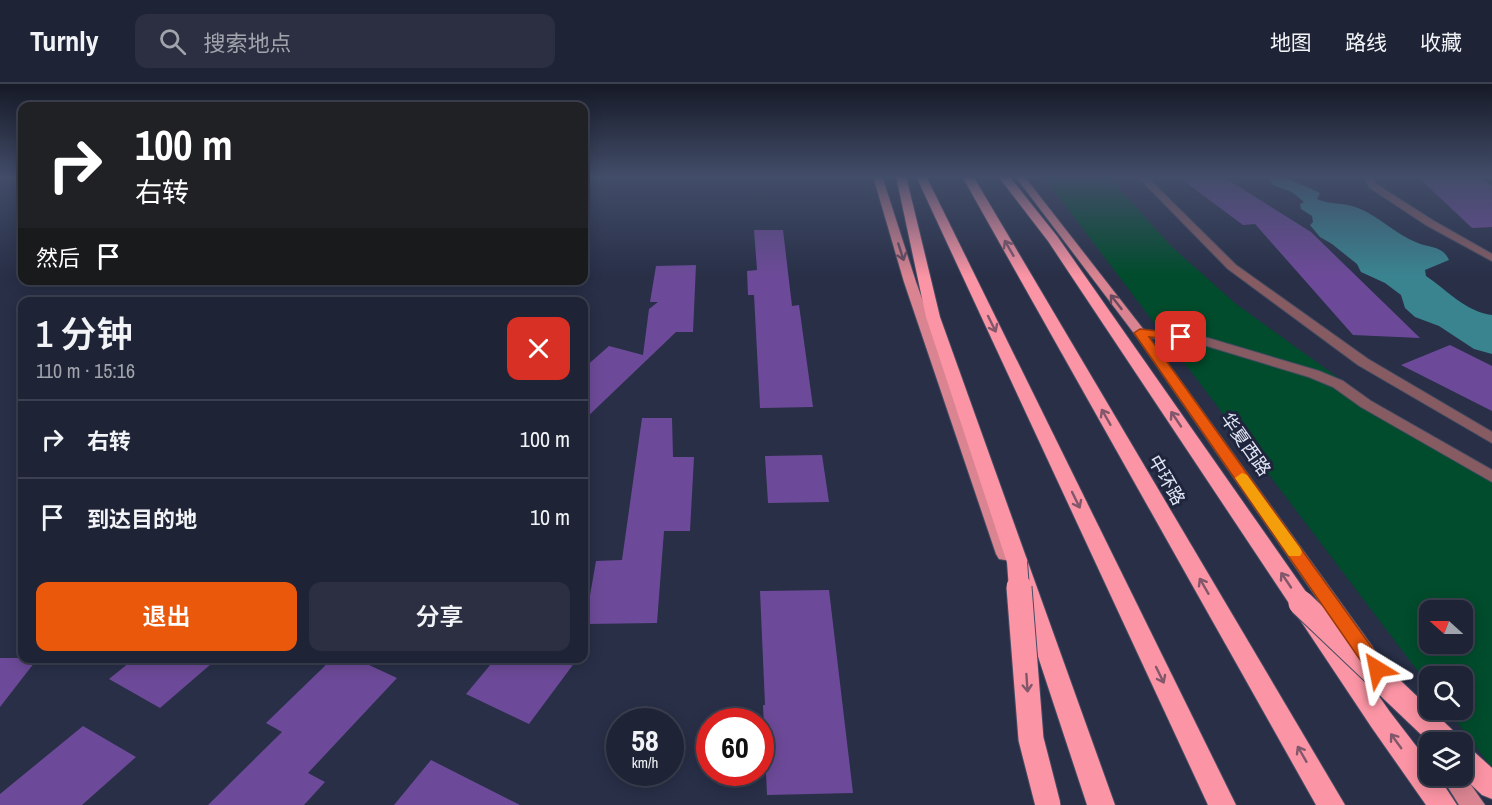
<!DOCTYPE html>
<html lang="zh">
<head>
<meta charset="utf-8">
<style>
	body { margin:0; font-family:"Archivo Narrow","Noto Sans SC",sans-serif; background:#2b2f41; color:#f1f3f6; height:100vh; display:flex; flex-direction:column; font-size:22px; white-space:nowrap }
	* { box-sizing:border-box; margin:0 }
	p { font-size:20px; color:#a1a4ad }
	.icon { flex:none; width:33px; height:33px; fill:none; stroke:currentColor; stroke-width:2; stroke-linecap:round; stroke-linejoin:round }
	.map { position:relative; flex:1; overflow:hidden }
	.side { position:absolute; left:18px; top:213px; width:570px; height:366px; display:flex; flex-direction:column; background:#1e2335; border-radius:12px; box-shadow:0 3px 15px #0003,0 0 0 2px #3c4050 }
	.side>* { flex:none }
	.guide { position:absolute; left:18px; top:18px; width:570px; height:183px; border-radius:12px; box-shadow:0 3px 15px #0003,0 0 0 2px #3c4050; background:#202124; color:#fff; overflow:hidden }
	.needle { width:39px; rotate:291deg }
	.controls { position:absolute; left:1419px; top:516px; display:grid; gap:12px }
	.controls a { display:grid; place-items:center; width:54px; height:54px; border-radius:12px; background:#1e2335; box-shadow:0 3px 15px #0003,0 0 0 2px #3c4050; font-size:30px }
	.speed { position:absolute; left:606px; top:624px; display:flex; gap:12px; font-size:30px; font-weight:700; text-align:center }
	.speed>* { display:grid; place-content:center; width:78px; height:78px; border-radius:50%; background:#1e2335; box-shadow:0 3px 15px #0003,0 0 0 2px #3c4050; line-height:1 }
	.speed small { font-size:15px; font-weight:400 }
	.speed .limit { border:9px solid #d22; background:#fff; color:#111 }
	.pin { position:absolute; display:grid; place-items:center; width:51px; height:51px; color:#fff; margin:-26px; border-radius:12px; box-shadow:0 3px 9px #0006 }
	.me { position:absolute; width:66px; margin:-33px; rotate:325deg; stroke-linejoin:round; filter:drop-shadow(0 0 4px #0008) }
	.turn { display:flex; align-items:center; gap:21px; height:126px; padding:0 18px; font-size:27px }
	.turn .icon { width:78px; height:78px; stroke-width:2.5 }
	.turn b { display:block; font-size:42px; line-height:51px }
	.then { display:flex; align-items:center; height:57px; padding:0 18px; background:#0003; gap:12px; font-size:22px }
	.round { display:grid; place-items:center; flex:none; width:63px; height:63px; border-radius:12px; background:#2b2f41 }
	.overview { display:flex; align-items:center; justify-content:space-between; height:102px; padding:0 18px }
	h1 { font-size:36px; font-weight:600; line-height:45px }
	.action { display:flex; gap:12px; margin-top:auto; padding:12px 18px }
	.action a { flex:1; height:69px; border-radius:12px; background:#ea580c; color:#fff; font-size:24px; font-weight:600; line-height:69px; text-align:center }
	.action a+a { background:#2b2f41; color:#f1f3f6 }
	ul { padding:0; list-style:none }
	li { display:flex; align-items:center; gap:18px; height:78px; padding:0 18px; border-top:2px solid #3c4050 }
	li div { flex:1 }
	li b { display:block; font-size:22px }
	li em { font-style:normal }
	header { display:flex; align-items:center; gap:36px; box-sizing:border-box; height:84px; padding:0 30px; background:#1e2335; border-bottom:2px solid #3c4050 }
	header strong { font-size:28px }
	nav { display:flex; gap:33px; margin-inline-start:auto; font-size:21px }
	.search { width:420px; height:54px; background:#2b2f41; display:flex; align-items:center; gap:15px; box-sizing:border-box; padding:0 21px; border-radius:12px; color:#a1a4ad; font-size:22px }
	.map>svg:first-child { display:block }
	.green { fill:#004c2c; fill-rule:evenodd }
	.water { fill:#3a8490 }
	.building { fill:#6d4a99 }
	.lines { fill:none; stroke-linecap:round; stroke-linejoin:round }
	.minor-casing { stroke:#464c63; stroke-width:2 }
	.major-casing { stroke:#464c63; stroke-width:2 }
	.highway-casing { stroke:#464c63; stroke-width:2 }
	.minor { fill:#865c62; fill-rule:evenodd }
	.major { fill:#da8491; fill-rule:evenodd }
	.highway { fill:#fb94a4; fill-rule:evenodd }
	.highway-bridge-far1-casing { stroke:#464c63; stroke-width:22; stroke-linecap:butt }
	.highway-bridge-casing { stroke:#464c63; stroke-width:27; stroke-linecap:butt }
	.highway-bridge-far1 { stroke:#fb94a4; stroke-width:20 }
	.highway-bridge { stroke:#fb94a4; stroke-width:25 }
	.oneway { stroke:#82576b }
	.oneway2 { stroke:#6a4b5e }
	.route { fill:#ea580c; stroke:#983908; stroke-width:1.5 }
	.slow { fill:#f59e0b }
	.labels { text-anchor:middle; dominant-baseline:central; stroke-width:6; stroke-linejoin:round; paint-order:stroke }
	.street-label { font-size:18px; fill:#e1e6f6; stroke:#1f253c }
</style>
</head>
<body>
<header>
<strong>Turnly</strong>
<div class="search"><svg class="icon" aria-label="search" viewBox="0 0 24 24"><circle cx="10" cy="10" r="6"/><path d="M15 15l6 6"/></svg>搜索地点</div>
<nav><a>地图</a><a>路线</a><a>收藏</a></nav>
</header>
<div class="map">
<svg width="1492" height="721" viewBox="0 0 1492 721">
	<rect width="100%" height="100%" fill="#282f47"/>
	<!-- green -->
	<path class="green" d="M 1043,92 L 1108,92 L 1172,163 L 1236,220 L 1415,349 L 1492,391 L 1492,684 L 1448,626 L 1462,626 L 1462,592 L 1430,592 L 1429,602 ZM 1430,526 L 1462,526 L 1462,560 L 1430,560 Z"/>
	<!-- water -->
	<path class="water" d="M 1266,92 C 1285,92 1300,100 1320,109 L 1317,115 C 1329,121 1345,118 1358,124 C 1379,132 1396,151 1418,159 C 1430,164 1443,162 1449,176 L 1425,186 L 1426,192 C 1447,206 1466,228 1492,231 L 1492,270 L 1474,265 L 1439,242 L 1415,233 L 1405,224 L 1401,211 L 1385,199 L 1361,188 L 1357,180 L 1332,160 L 1320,153 L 1310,141 L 1313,138 L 1312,132 L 1301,125 L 1300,120 L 1304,118 L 1292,108 L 1273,101 Z"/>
	<!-- building -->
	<g class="building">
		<path d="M 1177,92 L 1222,92 L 1311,148 L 1420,254 L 1353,251 L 1255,140 L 1243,141 Z"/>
		<path d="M 1417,92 L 1479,92 L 1492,102 L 1492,143 L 1472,144 Z"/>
		<path d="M 754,146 L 783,146 L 792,222 L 799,221 L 813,323 L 760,324 L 754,211 L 748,211 L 747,187 L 757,186 Z"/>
		<path d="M 696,181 L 693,248 L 676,248 L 584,336 L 584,284 L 609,262 L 643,271 L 649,225 L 658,218 L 650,218 L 656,182 Z"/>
		<path d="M 1450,261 L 1492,282 L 1492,327 L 1401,281 Z"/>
		<path d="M 642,334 L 672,334 L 673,373 L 694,373 L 690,447 L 664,447 L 657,539 L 585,540 L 596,477 L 622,476 Z"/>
		<path d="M 822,371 L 829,418 L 768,419 L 765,372 Z"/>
		<path d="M 829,506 L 853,709 L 767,711 L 763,621 L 765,621 L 760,507 Z"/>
		<path d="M 0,574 L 38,574 L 0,623 Z"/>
		<path d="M 135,574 L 218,574 L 160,624 L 109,595 Z"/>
		<path d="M 333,574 L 354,574 L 397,594 L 308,689 L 325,698 L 304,721 L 208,721 L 282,648 L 266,639 Z"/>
		<path d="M 496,574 L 578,574 L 529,640 L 466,610 Z"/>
		<path d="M 83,642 L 136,673 L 82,721 L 0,721 L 0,710 Z"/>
		<path d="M 431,676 L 520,721 L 394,721 Z"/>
	</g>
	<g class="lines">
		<defs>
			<g id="minor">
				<path d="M 1137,92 L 1146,92 L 1236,181 L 1368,275 L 1492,348 L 1492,359 L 1358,281 L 1228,185 Z"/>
				<path d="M 1362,92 L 1371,92 L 1376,100 L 1434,137 L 1492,170 L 1492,177 L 1426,141 L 1370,104 Z"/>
				<path d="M 1140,245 L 1208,254 L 1319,287 L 1343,297 L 1371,317 L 1492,386 L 1492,398 L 1361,323 L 1333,303 L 1309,293 L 1207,262 L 1136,252 L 1134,249 L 1136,246 Z"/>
			</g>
			<g id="major">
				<path d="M 873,92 L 882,92 L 916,198 L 1014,470 L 1011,475 L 1005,476 L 999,475 L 996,470 L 904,198 Z"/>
				<path d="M 1015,92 L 1024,92 L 1144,246 L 1372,562 L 1375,568 L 1372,574 L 1365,576 L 1358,574 L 1136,252 Z"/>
				<path d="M 1462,688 L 1485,721 L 1459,721 L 1441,692 L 1462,692 Z"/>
			</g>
			<g id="highway">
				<path d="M 896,92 L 906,92 L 940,233 L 1115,721 L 1087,721 L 926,233 Z"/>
				<path d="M 916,92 L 926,92 L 1236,721 L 1208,721 Z"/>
				<path d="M 962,92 L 973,92 L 1345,721 L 1316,721 Z"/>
				<path d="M 998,92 L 1009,92 L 1057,152 L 1390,628 L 1430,680 L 1430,692 L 1438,692 L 1457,721 L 1426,721 L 1372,644 L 1048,157 Z"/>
				<path d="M 1462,662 L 1471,665 L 1492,684 L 1492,715 L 1482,711 L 1462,692 Z"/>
			</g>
		</defs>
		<!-- minor casing -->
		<use href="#minor" class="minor-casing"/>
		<!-- major casing -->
		<use href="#major" class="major-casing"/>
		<!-- highway casing -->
		<use href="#highway" class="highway-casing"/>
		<!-- minor -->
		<use href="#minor" class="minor"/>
		<!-- major -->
		<use href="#major" class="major"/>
		<!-- highway -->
		<use href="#highway" class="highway"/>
		<defs>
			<path id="highway-bridge-far1" d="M 1017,478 L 1019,505"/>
			<g id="highway-bridge">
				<path d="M 1019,503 L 1031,655 L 1048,721"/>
				<path d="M 1301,519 L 1447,658"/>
			</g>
		</defs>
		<!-- highway-bridge-far1 casing -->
		<use href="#highway-bridge-far1" class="highway-bridge-far1-casing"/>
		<!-- highway-bridge casing -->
		<use href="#highway-bridge" class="highway-bridge-casing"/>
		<!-- highway-bridge-far1 -->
		<use href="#highway-bridge-far1" class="highway-bridge-far1"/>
		<!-- highway-bridge -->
		<use href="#highway-bridge" class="highway-bridge"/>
	</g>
	<!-- one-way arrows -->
	<defs><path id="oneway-shaft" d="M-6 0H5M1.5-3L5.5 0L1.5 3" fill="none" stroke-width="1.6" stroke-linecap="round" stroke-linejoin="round" transform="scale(1.5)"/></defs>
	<g class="oneway">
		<use href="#oneway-shaft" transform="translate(1009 164) rotate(-120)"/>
		<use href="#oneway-shaft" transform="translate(992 240) rotate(64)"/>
		<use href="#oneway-shaft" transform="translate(1106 333) rotate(-120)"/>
		<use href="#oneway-shaft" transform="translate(1176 335) rotate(-124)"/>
		<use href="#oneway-shaft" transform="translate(1076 416) rotate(64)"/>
		<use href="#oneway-shaft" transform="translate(1286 496) rotate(-124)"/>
		<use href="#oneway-shaft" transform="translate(1204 502) rotate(-120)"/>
		<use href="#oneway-shaft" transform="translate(1160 591) rotate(64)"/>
		<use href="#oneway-shaft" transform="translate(1027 599) rotate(86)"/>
		<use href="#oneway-shaft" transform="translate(1396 657) rotate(-126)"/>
		<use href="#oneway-shaft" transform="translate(1302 670) rotate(-120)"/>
	</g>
	<g class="oneway2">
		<use href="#oneway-shaft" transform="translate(901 168) rotate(72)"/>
		<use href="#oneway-shaft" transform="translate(1116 218) rotate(-128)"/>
	</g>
	<!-- sky -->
	<linearGradient id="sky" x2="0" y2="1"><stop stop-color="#161a27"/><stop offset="0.48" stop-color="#424d69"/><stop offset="1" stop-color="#424d69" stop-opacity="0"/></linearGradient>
	<rect width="1492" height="193" fill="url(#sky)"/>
	<!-- route -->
	<path class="route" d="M 1140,245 L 1185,250 L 1185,255 L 1181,256 L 1149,253 L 1383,579 L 1386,585 L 1383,590 L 1377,592 L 1370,590 L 1134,249 Z"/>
	<!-- slow -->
	<path class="slow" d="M 1242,389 L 1247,391 L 1300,464 L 1302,468 L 1300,472 L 1289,472 L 1235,394 Z"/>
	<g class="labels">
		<!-- street labels -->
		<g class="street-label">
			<text transform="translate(1246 360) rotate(55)">华夏西路</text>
			<text transform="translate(1167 396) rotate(60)">中环路</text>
		</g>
	</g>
</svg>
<div class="controls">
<a><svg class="needle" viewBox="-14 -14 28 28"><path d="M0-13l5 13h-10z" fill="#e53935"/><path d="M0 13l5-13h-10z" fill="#a1a4ad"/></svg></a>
<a><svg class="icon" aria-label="search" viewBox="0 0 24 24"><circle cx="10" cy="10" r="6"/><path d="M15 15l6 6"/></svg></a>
<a><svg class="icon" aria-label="layers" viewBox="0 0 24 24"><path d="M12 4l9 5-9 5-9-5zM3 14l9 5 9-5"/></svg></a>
</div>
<div class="speed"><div>58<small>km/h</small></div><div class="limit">60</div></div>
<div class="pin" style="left:1181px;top:253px;background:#d93025"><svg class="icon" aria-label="arrive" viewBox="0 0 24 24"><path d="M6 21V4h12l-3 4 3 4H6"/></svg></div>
<svg class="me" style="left:1377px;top:585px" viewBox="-20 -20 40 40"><path d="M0-17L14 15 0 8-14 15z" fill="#ea580c" stroke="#fff" stroke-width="4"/></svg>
<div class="guide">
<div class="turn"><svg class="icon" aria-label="right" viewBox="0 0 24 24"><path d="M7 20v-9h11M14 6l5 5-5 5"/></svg><div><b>100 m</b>右转</div></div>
<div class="then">然后<svg class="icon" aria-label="arrive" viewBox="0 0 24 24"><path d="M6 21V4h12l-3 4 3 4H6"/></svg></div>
</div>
<section class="side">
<div class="overview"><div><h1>1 分钟</h1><p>110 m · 15:16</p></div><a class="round" style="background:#d93025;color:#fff"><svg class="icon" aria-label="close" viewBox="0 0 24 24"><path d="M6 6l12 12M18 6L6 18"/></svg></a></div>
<ul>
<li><svg class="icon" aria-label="right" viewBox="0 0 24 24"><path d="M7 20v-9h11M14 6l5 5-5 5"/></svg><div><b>右转</b></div><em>100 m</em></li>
<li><svg class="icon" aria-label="arrive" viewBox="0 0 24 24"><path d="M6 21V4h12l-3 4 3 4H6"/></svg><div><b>到达目的地</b></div><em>10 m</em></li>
</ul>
<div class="action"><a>退出</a><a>分享</a></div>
</section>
</div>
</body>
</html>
